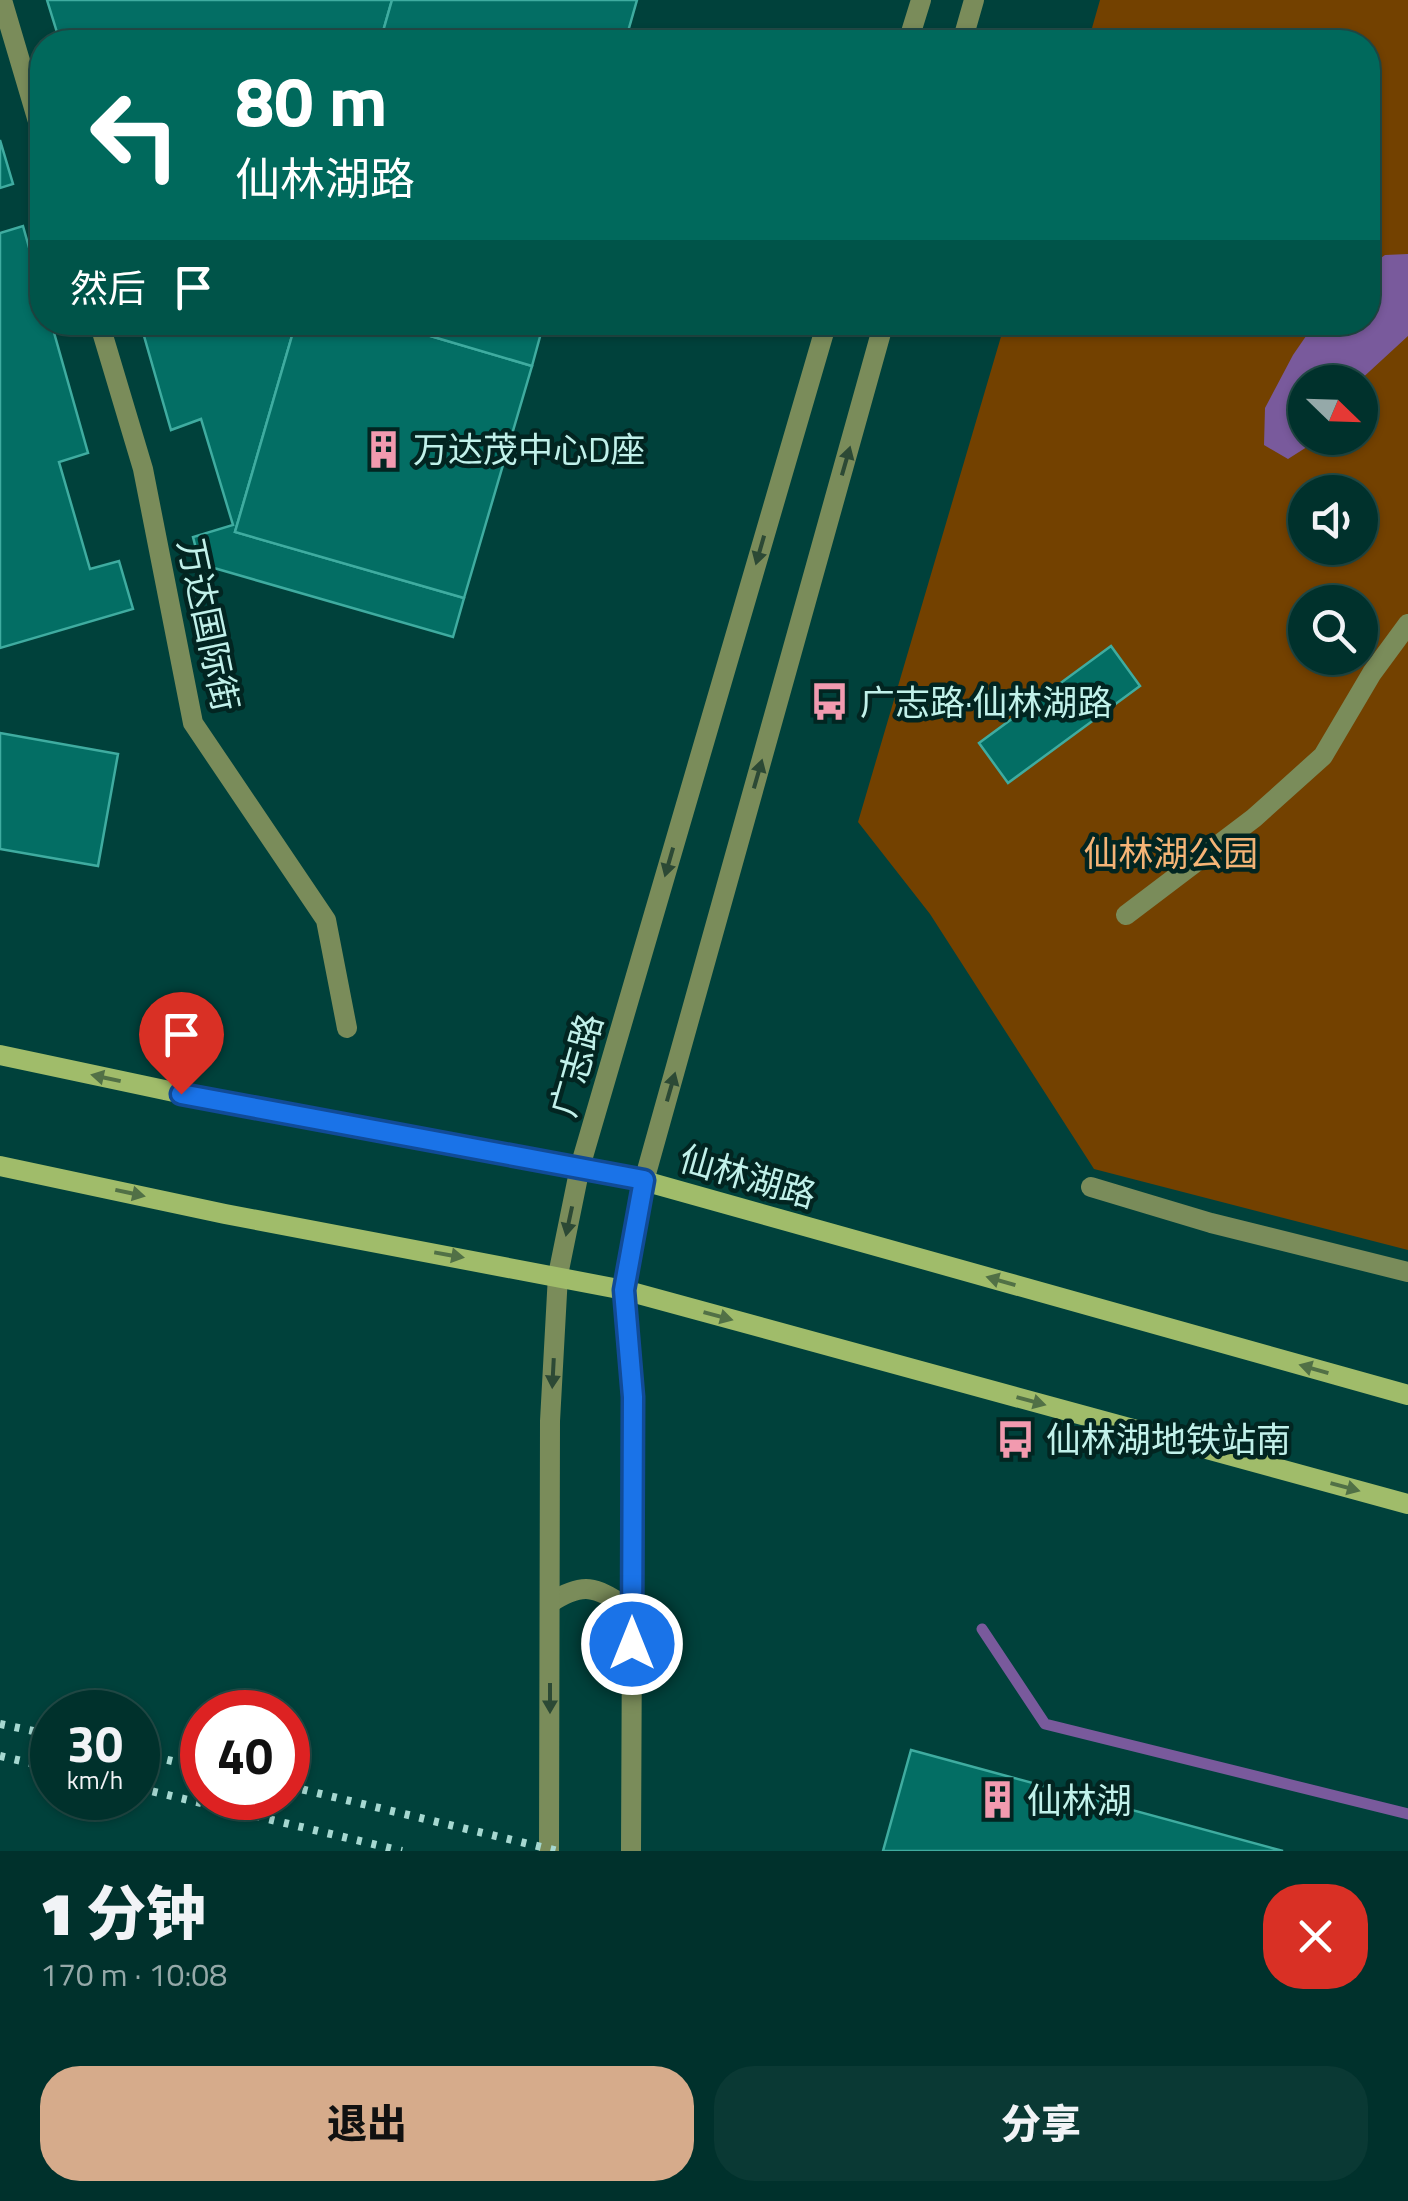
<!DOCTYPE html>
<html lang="zh">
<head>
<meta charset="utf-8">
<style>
	body { margin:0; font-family:"Titillium Web","Noto Sans SC",sans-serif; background:#0a3934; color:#f1f3f6; height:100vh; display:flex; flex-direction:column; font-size:38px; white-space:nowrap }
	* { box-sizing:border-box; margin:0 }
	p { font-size:32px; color:#95a9a9 }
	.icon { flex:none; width:55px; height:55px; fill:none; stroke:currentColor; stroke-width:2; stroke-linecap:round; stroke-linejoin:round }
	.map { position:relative; height:1851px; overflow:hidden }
	.panel { display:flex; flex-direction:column; background:#00312c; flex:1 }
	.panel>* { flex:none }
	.guide { position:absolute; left:30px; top:30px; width:1350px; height:305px; border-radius:40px; box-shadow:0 2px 8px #0004,0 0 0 2px #224c48; background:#00695c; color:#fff; overflow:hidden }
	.needle { width:65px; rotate:113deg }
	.tools { position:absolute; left:1288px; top:365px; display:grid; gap:20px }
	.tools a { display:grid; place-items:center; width:90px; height:90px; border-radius:50%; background:#00312c; box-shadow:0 2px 8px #0004,0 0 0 2px #224c48; font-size:50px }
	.speed { position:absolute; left:30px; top:1690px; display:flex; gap:20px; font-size:50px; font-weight:700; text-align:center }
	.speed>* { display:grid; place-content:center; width:130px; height:130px; border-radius:50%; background:#00312c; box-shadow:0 2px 8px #0004,0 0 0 2px #224c48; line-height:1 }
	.speed small { font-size:25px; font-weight:400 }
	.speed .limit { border:15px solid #d22; background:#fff; color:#111 }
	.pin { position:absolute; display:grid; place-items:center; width:85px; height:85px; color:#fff; margin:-102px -42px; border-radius:50% 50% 50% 0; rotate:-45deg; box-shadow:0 0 10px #0007 }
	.pin .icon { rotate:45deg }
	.me { position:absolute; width:110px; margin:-55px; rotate:0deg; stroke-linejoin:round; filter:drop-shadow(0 0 8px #0008) }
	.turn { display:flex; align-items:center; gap:35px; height:210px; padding:0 40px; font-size:45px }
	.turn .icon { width:130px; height:130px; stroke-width:2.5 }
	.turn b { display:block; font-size:70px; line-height:85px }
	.then { display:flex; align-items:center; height:95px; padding:0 40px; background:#0003; gap:20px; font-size:38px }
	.round { display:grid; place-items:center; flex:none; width:105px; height:105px; border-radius:40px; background:#0a3934 }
	.headline { display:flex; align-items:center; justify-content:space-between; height:170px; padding:0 40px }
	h1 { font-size:60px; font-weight:800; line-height:75px }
	.primary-button { display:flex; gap:20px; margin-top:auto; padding:20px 40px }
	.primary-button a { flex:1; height:115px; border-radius:40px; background:#d6ab8b; color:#111; font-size:40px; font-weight:800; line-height:115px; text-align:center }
	.primary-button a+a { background:#0a3934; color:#f1f3f6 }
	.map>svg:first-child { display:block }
	.green { fill:#734100; fill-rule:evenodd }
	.water { fill:#795a9c }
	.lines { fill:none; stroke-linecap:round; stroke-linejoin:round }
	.stream { stroke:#795a9c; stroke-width:11 }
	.building { fill:#036e64; stroke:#3faca0; stroke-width:2.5 }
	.pedestrian { stroke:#7a8c5a; stroke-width:20 }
	.minor { stroke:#7a8c5a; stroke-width:20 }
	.tertiary { stroke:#7a8c5a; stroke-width:20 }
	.secondary { stroke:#a0bc6a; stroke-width:20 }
	.rail { stroke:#a6d8d1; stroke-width:8; stroke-dasharray:5 10; stroke-linecap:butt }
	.oneway { fill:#2c4935 }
	.oneway2 { fill:#517046 }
	.route-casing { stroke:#114b97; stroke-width:25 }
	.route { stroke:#1a73e8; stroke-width:18 }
	.labels { text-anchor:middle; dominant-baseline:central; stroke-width:9; stroke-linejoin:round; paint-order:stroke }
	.poi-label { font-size:35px; fill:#c1f1ea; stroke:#022521; text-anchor:start }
	.street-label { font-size:35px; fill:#c1f1ea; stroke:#022521 }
	.park-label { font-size:35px; fill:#f4b476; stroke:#022521 }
</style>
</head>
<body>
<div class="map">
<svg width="1408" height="1851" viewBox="0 0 1408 1851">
	<rect width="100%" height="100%" fill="#00413b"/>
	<!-- green -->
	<path class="green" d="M 1100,0 L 1408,0 L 1408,1250 L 1094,1169 L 930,914 L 858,822 L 1005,323 L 1368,322 L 1368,42 L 1088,42 ZM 1305,382 L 1360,382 L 1360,438 L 1305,438 ZM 1305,492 L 1360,492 L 1360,548 L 1305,548 ZM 1305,602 L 1360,602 L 1360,658 L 1305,658 Z"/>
	<!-- water -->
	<path class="water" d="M 1408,254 L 1408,336 L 1358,382 L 1305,382 L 1305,438 L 1321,438 L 1288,459 L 1264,445 L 1265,408 L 1293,355 L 1315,323 L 1368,322 L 1368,267 L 1385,255 Z"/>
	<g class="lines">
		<!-- stream -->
		<path class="stream" d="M 982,1629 L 1045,1724 L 1408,1814"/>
	</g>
	<!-- building -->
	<g class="building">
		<path d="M 47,0 L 392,0 L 380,42 L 60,42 Z"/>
		<path d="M 392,0 L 637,0 L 625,42 L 380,42 Z"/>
		<path d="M 0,140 L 13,184 L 0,188 Z"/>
		<path d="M 23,226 L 42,294 L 42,322 L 51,322 L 88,453 L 59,462 L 90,569 L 119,561 L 133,609 L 0,648 L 0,233 Z"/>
		<path d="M 140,322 L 296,322 L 235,532 L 464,598 L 453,637 L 200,564 L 193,537 L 233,525 L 201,419 L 171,430 Z"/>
		<path d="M 296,322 L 383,322 L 532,366 L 464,598 L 235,532 Z"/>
		<path d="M 383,322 L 544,322 L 532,366 Z"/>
		<path d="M 1111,646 L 1140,686 L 1008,783 L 979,743 Z"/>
		<path d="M 0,733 L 118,754 L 98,866 L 0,849 Z"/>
		<path d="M 911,1750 L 1283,1851 L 883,1851 Z"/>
	</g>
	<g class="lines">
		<!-- pedestrian -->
		<g class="pedestrian">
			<path d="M 2,0 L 42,135"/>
			<path d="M 99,322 L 143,469 L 193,723 L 326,920 L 347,1028"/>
			<path d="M 1126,915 L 1254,818 L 1323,756 L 1372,673 L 1408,624"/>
		</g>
		<!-- minor -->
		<path class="minor" d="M 1091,1187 L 1211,1223 L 1408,1272"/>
		<!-- tertiary -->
		<g class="tertiary">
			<path d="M 908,42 L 921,0"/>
			<path d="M 962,42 L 974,0"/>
			<path d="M 550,1603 C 587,1579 597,1589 632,1610"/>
			<path d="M 549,1851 L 550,1421 L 558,1275 L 580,1167 L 827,322"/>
			<path d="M 631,1851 L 633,1397 L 624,1290 L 644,1181 L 884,322"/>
		</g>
		<!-- secondary -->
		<g class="secondary">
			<path d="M 0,1055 L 254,1109 L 644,1181 L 1408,1395"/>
			<path d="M 0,1166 L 225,1214 L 624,1290 L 1408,1504"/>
		</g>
		<!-- rail -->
		<g class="rail">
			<path d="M 0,1724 L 52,1735"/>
			<path d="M 138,1753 L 202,1768"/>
			<path d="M 0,1756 L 52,1768"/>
			<path d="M 288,1786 L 558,1851"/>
			<path d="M 138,1788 L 402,1851"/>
		</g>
	</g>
	<!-- one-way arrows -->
	<defs><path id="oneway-solid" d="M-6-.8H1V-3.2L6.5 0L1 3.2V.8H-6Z" transform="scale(2.5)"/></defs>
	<g class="oneway">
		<use href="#oneway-solid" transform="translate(846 461) rotate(-74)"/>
		<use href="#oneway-solid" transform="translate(760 550) rotate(106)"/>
		<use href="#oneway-solid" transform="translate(758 774) rotate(-74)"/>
		<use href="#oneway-solid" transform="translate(669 862) rotate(106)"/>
		<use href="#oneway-solid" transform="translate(671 1087) rotate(-74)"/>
		<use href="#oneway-solid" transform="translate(569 1221) rotate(102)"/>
		<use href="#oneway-solid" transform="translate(553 1373) rotate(93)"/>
		<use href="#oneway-solid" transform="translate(550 1698) rotate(90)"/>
	</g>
	<g class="oneway2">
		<use href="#oneway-solid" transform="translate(106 1078) rotate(-168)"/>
		<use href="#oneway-solid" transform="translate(130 1193) rotate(12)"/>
		<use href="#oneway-solid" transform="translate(449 1255) rotate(10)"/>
		<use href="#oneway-solid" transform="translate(1001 1281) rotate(-164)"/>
		<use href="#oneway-solid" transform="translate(718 1316) rotate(15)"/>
		<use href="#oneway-solid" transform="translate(1314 1369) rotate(-164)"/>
		<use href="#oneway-solid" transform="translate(1031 1401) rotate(15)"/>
		<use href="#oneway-solid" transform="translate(1345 1487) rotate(15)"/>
	</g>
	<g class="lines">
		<defs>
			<path id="route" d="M 181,1094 L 644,1180 L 624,1290 L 633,1397 L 632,1644"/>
		</defs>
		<!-- route casing -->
		<use href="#route" class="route-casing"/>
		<!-- route -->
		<use href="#route" class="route"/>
	</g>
	<!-- icons -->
	<defs>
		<symbol id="building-bare" viewBox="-9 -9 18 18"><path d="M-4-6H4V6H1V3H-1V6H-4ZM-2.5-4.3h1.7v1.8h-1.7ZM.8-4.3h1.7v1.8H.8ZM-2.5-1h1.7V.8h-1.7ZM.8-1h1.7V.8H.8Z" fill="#f29aaf" stroke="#022521" stroke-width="2.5" paint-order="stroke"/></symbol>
		<symbol id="bus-bare" viewBox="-9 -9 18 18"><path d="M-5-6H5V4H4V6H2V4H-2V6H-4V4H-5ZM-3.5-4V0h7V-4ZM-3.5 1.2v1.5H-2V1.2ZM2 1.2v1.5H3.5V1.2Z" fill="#f29aaf" stroke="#022521" stroke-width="2.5" paint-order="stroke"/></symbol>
	</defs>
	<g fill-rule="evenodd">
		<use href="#building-bare" x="356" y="422" width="55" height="55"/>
		<use href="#bus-bare" x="802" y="674" width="55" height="55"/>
		<use href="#bus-bare" x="988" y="1412" width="55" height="55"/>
		<use href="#building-bare" x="970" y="1772" width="55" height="55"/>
	</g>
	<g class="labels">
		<!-- poi labels -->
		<g class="poi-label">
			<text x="413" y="449">万达茂中心D座</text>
			<text x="860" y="702">广志路·仙林湖路</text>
			<text x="1046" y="1439">仙林湖地铁站南</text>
			<text x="1027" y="1800">仙林湖</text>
		</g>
		<!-- street labels -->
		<g class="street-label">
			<text transform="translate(209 625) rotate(78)">万达国际街</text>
			<text transform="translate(576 1065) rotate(-74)">广志路</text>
			<text transform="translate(748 1176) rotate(16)">仙林湖路</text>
		</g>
		<!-- park labels -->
		<g class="park-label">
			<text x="1171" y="853">仙林湖公园</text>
		</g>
	</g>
</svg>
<div class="tools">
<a><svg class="needle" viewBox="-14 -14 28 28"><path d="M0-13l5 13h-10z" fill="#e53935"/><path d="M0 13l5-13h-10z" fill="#95a9a9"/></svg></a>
<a><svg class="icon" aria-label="sound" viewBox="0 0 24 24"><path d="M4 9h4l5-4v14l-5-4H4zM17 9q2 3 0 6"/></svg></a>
<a><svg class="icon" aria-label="search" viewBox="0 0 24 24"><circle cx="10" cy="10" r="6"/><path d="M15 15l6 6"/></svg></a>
</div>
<div class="speed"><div>30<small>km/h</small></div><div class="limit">40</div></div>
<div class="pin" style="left:181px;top:1094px;background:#d93025"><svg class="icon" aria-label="arrive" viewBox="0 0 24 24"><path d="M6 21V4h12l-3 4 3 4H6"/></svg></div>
<svg class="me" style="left:632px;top:1644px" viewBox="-20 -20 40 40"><circle r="17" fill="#1a73e8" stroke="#fff" stroke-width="3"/><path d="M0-11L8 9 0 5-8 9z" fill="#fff"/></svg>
<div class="guide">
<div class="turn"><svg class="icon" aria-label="left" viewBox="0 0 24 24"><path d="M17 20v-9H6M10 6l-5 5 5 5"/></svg><div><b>80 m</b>仙林湖路</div></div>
<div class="then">然后<svg class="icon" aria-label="arrive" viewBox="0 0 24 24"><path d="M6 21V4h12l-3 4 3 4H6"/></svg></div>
</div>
</div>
<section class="panel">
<div class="headline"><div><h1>1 分钟</h1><p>170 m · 10:08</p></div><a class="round" style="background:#d93025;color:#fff"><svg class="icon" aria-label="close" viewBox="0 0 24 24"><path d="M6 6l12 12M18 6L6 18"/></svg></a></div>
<div class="primary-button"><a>退出</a><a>分享</a></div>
</section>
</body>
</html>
